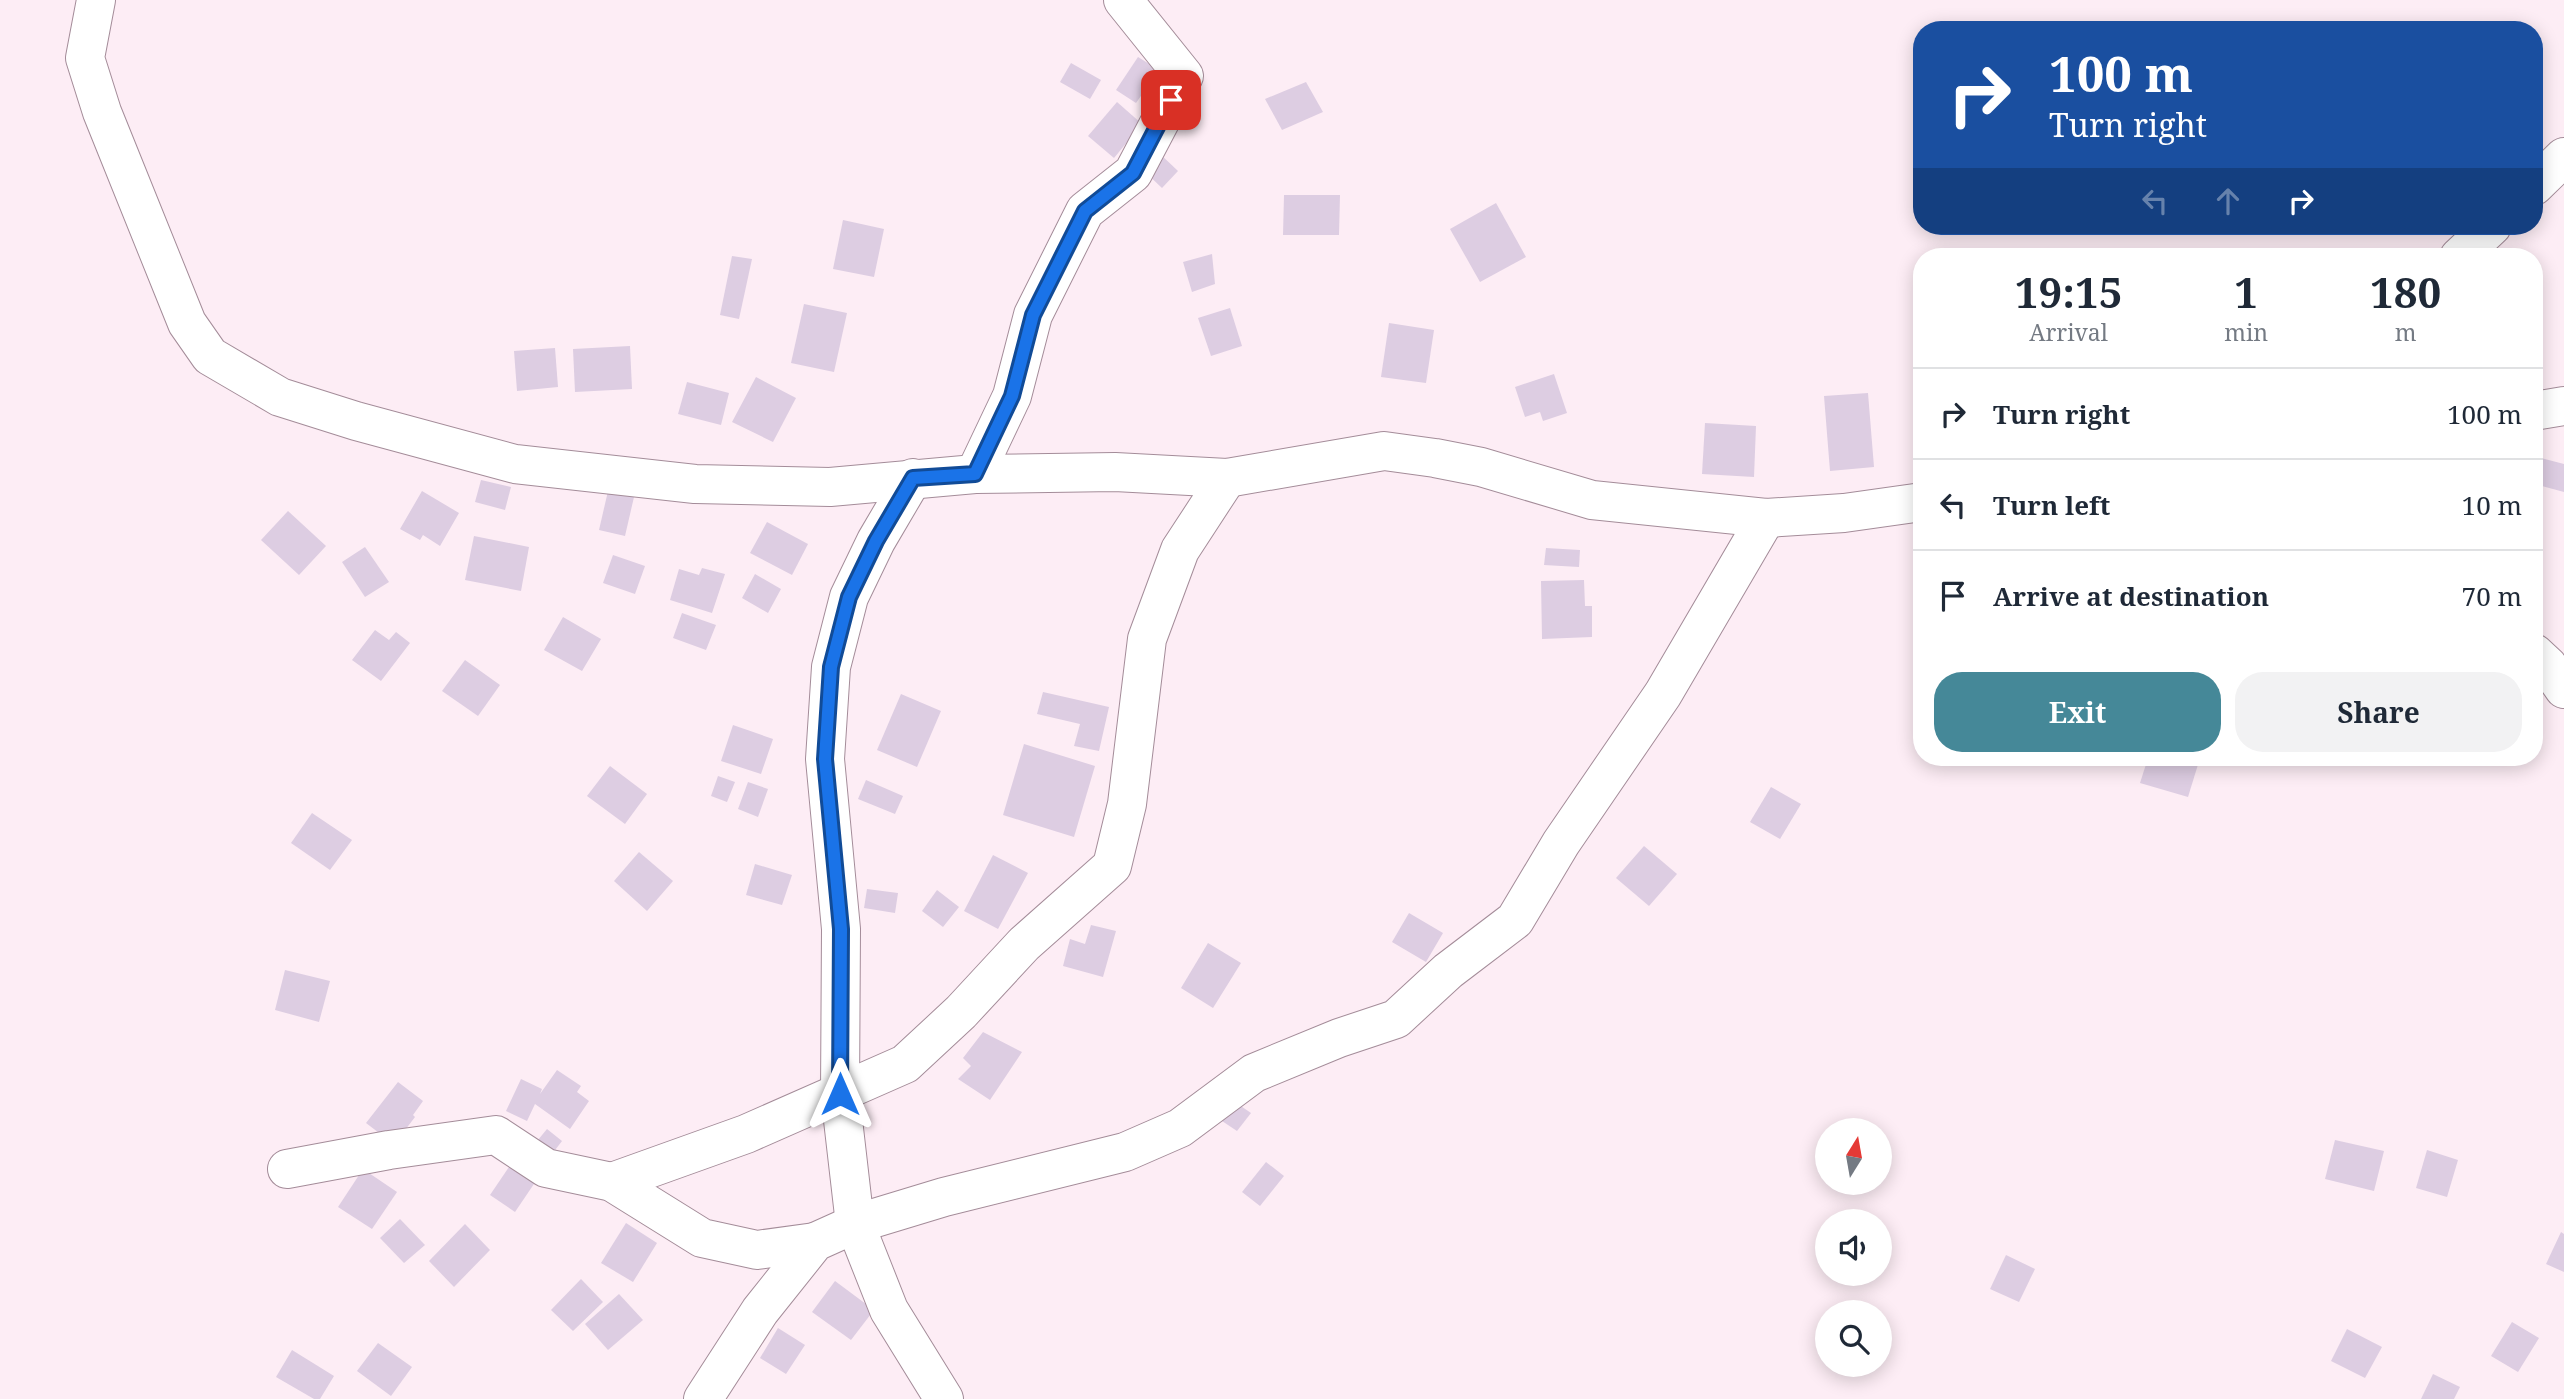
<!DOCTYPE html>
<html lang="en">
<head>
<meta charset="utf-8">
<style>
	body { margin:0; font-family:"Noto Serif",serif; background:#f2f2f3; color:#1f2937; height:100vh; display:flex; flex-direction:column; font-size:26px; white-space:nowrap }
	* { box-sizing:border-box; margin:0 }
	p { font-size:23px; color:#747a83 }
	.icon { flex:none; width:38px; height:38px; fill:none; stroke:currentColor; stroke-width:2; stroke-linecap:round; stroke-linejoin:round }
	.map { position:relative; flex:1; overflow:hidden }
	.panel { position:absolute; left:1913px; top:248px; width:630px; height:518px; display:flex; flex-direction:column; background:#fff; border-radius:28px; box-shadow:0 4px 18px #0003 }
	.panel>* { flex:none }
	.top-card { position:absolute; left:1913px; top:21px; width:630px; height:214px; border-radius:28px; box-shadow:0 4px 18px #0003; background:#1a4fa0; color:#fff; overflow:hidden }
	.needle { width:46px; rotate:11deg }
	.tools { position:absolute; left:1815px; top:1118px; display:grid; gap:14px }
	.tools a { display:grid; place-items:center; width:77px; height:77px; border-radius:50%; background:#fff; box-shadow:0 4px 18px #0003; font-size:35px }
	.pin { position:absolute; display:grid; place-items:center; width:60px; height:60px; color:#fff; margin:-30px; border-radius:14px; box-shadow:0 4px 10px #0006 }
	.me { position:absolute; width:77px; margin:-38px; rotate:0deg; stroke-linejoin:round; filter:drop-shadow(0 0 5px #0008) }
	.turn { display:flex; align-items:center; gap:24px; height:147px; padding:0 21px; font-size:32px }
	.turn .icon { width:91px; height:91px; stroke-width:2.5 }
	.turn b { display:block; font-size:49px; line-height:60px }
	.lanes { display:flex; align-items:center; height:66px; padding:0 21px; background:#0003; justify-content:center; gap:35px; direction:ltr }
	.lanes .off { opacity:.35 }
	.eta { display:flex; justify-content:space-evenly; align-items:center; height:119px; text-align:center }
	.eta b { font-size:42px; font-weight:700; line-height:49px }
	.cta { display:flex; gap:14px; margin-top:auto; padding:14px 21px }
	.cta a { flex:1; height:80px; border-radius:28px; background:#458898; color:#fff; font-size:28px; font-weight:700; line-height:80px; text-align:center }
	.cta a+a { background:#f2f2f3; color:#1f2937 }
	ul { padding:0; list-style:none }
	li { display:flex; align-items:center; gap:21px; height:91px; padding:0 21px; border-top:2px solid #e0e1e3 }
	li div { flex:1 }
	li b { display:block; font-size:26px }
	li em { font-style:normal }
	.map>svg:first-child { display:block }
	.building { fill:#ddcde2 }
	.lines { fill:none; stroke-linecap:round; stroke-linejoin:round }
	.street-casing { stroke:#a48c99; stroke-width:40 }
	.street { stroke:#fff; stroke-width:38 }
	.route-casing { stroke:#114b97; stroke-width:18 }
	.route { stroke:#1a73e8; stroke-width:12 }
</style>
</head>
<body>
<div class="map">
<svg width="2564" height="1399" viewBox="0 0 2564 1399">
	<rect width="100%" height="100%" fill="#fdedf5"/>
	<!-- building -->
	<g class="building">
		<path d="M 1138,57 L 1159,70 L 1136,103 L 1116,90 Z"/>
		<path d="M 1071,63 L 1101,80 L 1090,99 L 1060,82 Z"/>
		<path d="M 1306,82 L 1323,112 L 1282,130 L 1265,99 Z"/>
		<path d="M 1117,102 L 1142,124 L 1114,158 L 1088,136 Z"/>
		<path d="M 1159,153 L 1178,171 L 1162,188 L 1143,170 Z"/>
		<path d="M 1284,195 L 1340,195 L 1339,235 L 1283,235 Z"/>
		<path d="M 1496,203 L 1526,257 L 1480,282 L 1450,229 Z"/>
		<path d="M 843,220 L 884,229 L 874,277 L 833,269 Z"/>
		<path d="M 1212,254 L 1215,284 L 1192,292 L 1183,262 Z"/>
		<path d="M 732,256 L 752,259 L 739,319 L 720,315 Z"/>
		<path d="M 804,304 L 847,313 L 834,372 L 791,363 Z"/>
		<path d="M 1230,308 L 1242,346 L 1211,356 L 1198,318 Z"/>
		<path d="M 1389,323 L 1434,330 L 1426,383 L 1381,377 Z"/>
		<path d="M 630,346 L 632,389 L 575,392 L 573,349 Z"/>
		<path d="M 555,348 L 558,387 L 517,391 L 514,351 Z"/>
		<path d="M 1554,374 L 1567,413 L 1543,421 L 1540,412 L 1525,417 L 1515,387 Z"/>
		<path d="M 756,377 L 796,398 L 773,442 L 732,422 Z"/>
		<path d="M 687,382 L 729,393 L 721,425 L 678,414 Z"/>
		<path d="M 1868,393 L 1874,467 L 1830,471 L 1824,396 Z"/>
		<path d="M 1705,423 L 1756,426 L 1754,477 L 1702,474 Z"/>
		<path d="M 2541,458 L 2564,464 L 2564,492 L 2534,484 Z"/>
		<path d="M 481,480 L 511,487 L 505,510 L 475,502 Z"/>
		<path d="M 422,491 L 459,513 L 440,546 L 423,535 L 420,540 L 400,529 Z"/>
		<path d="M 608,491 L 634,497 L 625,536 L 599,530 Z"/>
		<path d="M 288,511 L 326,546 L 299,575 L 261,540 Z"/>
		<path d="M 767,522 L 808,544 L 792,575 L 750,553 Z"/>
		<path d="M 474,536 L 529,547 L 521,591 L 465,580 Z"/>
		<path d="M 365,547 L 389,582 L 365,597 L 342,562 Z"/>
		<path d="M 1546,548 L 1580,550 L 1579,567 L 1544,565 Z"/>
		<path d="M 613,555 L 645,566 L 635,594 L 603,583 Z"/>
		<path d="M 702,568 L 725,574 L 712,613 L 670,600 L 679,569 L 699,575 Z"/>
		<path d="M 755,574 L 781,589 L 768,613 L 742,598 Z"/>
		<path d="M 1584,580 L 1585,606 L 1592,606 L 1592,637 L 1542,639 L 1541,581 Z"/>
		<path d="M 682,613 L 716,625 L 706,650 L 673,638 Z"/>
		<path d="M 563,617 L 601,639 L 582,671 L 544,650 Z"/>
		<path d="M 375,630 L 389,640 L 396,632 L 410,643 L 381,681 L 352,660 Z"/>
		<path d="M 465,660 L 500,685 L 478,716 L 442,691 Z"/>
		<path d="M 1043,692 L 1109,707 L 1099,751 L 1074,746 L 1080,724 L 1037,714 Z"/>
		<path d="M 901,694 L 941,711 L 917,767 L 877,750 Z"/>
		<path d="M 733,725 L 773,739 L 761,774 L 721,761 Z"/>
		<path d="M 1024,744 L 1095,766 L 1074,837 L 1003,815 Z"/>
		<path d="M 2148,758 L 2200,758 L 2188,797 L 2140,783 Z"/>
		<path d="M 610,766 L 647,794 L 625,824 L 587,796 Z"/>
		<path d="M 718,776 L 735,782 L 727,802 L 711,796 Z"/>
		<path d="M 866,780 L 903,796 L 895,814 L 858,799 Z"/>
		<path d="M 748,782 L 768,789 L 758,817 L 738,809 Z"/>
		<path d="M 1771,787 L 1801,804 L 1780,839 L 1750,822 Z"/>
		<path d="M 312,813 L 352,840 L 330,870 L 291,843 Z"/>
		<path d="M 1644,846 L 1677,874 L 1649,906 L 1616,878 Z"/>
		<path d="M 639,852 L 673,881 L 647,911 L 614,881 Z"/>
		<path d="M 993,855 L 1028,873 L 998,929 L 964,911 Z"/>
		<path d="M 755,864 L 792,875 L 782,905 L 746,895 Z"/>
		<path d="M 867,889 L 898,893 L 895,913 L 864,908 Z"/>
		<path d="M 937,890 L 959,907 L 943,927 L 922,911 Z"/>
		<path d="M 1409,913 L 1443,933 L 1426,962 L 1392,942 Z"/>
		<path d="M 1091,925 L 1116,931 L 1103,977 L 1063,966 L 1070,939 L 1085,944 Z"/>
		<path d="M 1208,943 L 1241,963 L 1213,1008 L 1181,988 Z"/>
		<path d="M 285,970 L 330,981 L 319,1022 L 275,1010 Z"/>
		<path d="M 983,1032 L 1022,1052 L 990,1100 L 958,1079 L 971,1066 L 963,1058 Z"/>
		<path d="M 557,1070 L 581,1086 L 577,1092 L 589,1101 L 570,1129 L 535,1104 L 527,1121 L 506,1111 L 521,1079 L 542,1089 L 540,1094 Z"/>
		<path d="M 398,1082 L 423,1101 L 413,1115 L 415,1117 L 402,1134 L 391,1142 L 366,1123 Z"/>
		<path d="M 1232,1100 L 1251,1113 L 1237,1131 L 1219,1119 Z"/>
		<path d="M 547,1129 L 562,1141 L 549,1158 L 533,1146 Z"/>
		<path d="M 2335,1140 L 2384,1151 L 2374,1191 L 2325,1179 Z"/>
		<path d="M 2427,1150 L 2458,1160 L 2447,1197 L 2416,1188 Z"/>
		<path d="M 513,1161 L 538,1178 L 515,1212 L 490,1195 Z"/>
		<path d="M 1266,1162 L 1284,1176 L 1260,1206 L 1242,1192 Z"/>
		<path d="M 363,1169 L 397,1192 L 372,1229 L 338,1207 Z"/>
		<path d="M 400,1219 L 425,1245 L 404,1263 L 380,1238 Z"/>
		<path d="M 626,1223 L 657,1243 L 633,1282 L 601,1263 Z"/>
		<path d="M 465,1224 L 490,1250 L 454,1287 L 429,1261 Z"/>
		<path d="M 2561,1232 L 2564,1234 L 2564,1272 L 2546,1264 Z"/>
		<path d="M 2006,1255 L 2035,1269 L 2019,1302 L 1990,1289 Z"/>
		<path d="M 581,1279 L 603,1302 L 573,1331 L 551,1310 Z"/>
		<path d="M 835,1281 L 874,1310 L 851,1340 L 812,1312 Z"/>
		<path d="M 619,1294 L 643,1320 L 608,1350 L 585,1324 Z"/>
		<path d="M 2512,1322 L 2539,1338 L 2518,1372 L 2491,1356 Z"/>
		<path d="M 778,1328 L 805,1345 L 786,1374 L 760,1358 Z"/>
		<path d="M 2347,1329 L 2382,1347 L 2365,1378 L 2331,1361 Z"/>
		<path d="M 378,1343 L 412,1367 L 391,1396 L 357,1371 Z"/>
		<path d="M 292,1350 L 334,1376 L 320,1399 L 314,1399 L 276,1377 Z"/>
		<path d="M 2433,1374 L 2460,1387 L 2454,1399 L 2421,1399 Z"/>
	</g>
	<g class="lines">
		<defs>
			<g id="street">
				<path d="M 96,0 L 85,58 L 102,112 L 187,323 L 210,356 L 280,397 L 356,421 L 515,464 L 695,484 L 830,487 L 975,474 L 1115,472 L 1227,478 L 1384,451 L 1435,458 L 1481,467 L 1592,500 L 1766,518 L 1844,513 L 1922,502"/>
				<path d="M 2534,186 L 2564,157"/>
				<path d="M 2459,257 L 2492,226"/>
				<path d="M 2534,411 L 2564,406"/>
				<path d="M 975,474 L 1012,396 L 1033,315 L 1085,211 L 1133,173 L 1184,76 L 1123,0"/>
				<path d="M 913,478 L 876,541 L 849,597 L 831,667 L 825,759 L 841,929 L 840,1094 L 855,1224 L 889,1310 L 944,1399"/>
				<path d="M 2534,653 L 2548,666 L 2564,689"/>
				<path d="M 287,1169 L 389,1150 L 496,1135 L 546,1168 L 612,1182 L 702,1238 L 757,1250 L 815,1242"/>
				<path d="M 612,1182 L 746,1134 L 905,1064 L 961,1012 L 1024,944 L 1112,866 L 1127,804 L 1147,639 L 1180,550 L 1227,478"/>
				<path d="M 703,1399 L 760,1311 L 815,1242 L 855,1224 L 944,1197 L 1125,1152 L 1180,1128 L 1254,1073 L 1339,1038 L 1396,1019 L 1448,971 L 1515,920 L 1561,843 L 1663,694 L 1766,518"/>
			</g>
		</defs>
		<!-- street casing -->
		<use href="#street" class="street-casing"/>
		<!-- street -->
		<use href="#street" class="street"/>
	</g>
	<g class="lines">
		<defs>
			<path id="route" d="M 840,1094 L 841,929 L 825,759 L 831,667 L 849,597 L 876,541 L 913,478 L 975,474 L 1012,396 L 1033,315 L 1085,211 L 1133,173 L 1171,100"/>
		</defs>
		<!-- route casing -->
		<use href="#route" class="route-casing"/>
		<!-- route -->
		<use href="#route" class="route"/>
	</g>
</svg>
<div class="tools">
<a><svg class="needle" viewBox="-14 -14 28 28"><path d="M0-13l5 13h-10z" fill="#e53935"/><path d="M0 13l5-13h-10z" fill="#747a83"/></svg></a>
<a><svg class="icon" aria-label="sound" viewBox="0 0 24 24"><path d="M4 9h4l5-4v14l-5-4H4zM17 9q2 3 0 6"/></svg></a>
<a><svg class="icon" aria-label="search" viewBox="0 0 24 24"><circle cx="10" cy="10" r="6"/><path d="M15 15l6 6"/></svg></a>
</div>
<div class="pin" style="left:1171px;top:100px;background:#d93025"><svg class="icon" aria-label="arrive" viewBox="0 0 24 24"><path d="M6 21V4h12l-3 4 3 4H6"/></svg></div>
<svg class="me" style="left:840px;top:1094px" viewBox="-20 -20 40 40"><path d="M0-17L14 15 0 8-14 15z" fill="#1a73e8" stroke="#fff" stroke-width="4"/></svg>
<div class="top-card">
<div class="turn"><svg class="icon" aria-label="right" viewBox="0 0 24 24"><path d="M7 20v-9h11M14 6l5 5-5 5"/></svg><div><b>100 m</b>Turn right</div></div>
<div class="lanes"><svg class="icon off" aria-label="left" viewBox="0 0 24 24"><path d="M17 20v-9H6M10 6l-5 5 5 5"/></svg><svg class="icon off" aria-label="ahead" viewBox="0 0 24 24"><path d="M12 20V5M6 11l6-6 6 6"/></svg><svg class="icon" aria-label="right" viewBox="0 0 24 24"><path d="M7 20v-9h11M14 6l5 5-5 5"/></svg></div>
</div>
<section class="panel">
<div class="eta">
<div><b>19:15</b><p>Arrival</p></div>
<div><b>1</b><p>min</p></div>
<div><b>180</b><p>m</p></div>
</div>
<ul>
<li><svg class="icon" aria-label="right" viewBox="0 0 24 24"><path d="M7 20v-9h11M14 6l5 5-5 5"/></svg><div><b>Turn right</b></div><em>100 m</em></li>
<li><svg class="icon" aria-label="left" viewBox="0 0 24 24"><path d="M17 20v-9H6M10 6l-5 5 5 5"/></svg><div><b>Turn left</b></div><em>10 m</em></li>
<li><svg class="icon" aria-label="arrive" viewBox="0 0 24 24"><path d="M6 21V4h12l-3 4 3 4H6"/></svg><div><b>Arrive at destination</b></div><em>70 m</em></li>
</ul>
<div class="cta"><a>Exit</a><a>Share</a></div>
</section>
</div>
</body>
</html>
